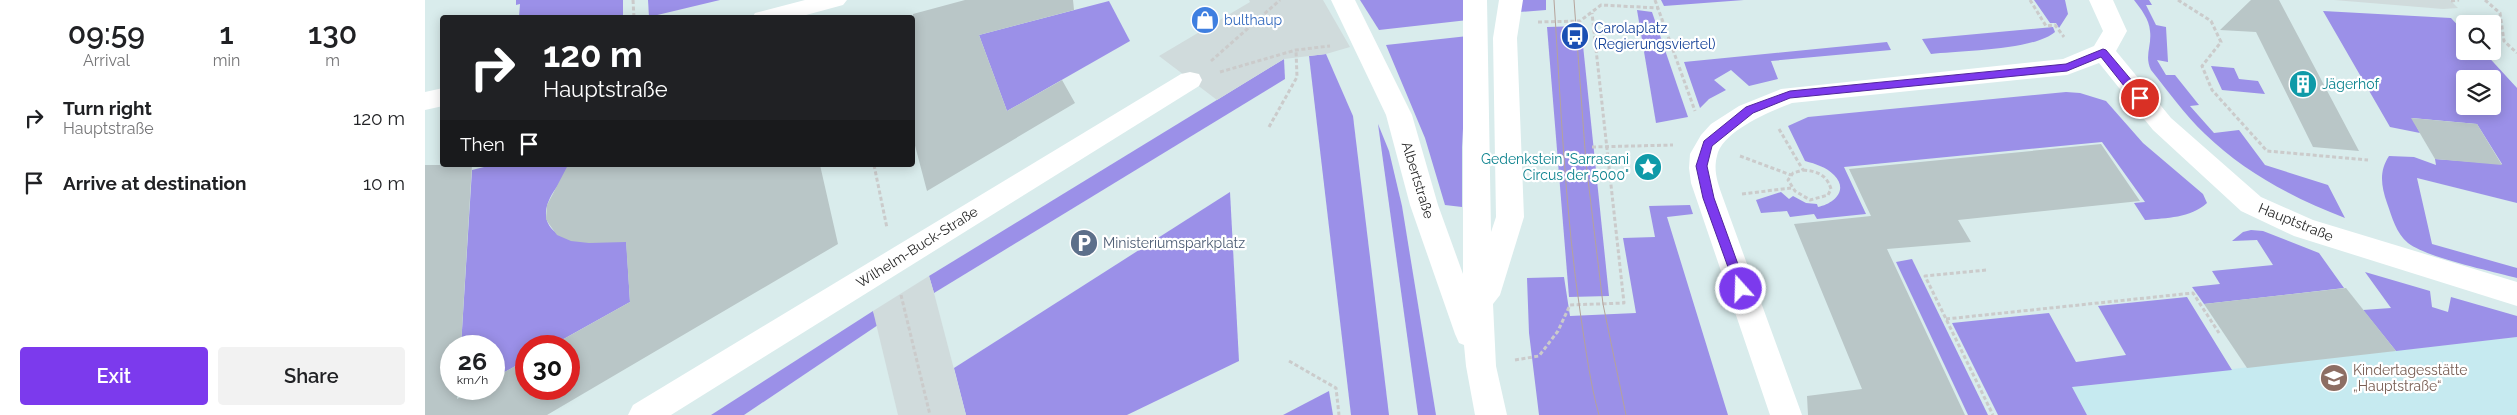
<!DOCTYPE html>
<html lang="en">
<head>
<meta charset="utf-8">
<style>
	body { margin:0; font-family:Raleway,sans-serif; background:#f2f2f2; color:#202124; height:100vh; display:flex; flex-direction:column; font-size:19px; white-space:nowrap }
	* { box-sizing:border-box; margin:0 }
	p { font-size:16px; color:#757577 }
	.icon { flex:none; width:28px; height:28px; fill:none; stroke:currentColor; stroke-width:2; stroke-linecap:round; stroke-linejoin:round }
	.map { position:relative; flex:1; overflow:hidden }
	.side { display:flex; flex-direction:column; background:#fff; width:425px }
	.side>* { flex:none }
	.top-card { position:absolute; left:15px; top:15px; width:475px; height:152px; border-radius:5px; box-shadow:0 2px 12px #0003; background:#202124; color:#fff; overflow:hidden }
	.fabs { position:absolute; left:2031px; top:15px; display:grid; gap:10px }
	.fabs a { display:grid; place-items:center; width:45px; height:45px; border-radius:5px; background:#fff; box-shadow:0 2px 12px #0003; font-size:25px }
	.speed { position:absolute; left:15px; top:335px; display:flex; gap:10px; font-size:25px; font-weight:700; text-align:center }
	.speed>* { display:grid; place-content:center; width:65px; height:65px; border-radius:50%; background:#fff; box-shadow:0 2px 12px #0003; line-height:1 }
	.speed small { font-size:12px; font-weight:400 }
	.speed .limit { border:8px solid #d22; background:#fff; color:#111 }
	.pin { position:absolute; display:grid; place-items:center; width:42px; height:42px; color:#fff; margin:-21px; border:2px solid #fff; border-radius:50%; box-shadow:0 1px 5px #0007 }
	.me { position:absolute; width:55px; margin:-28px; rotate:340deg; stroke-linejoin:round; filter:drop-shadow(0 0 4px #0008) }
	.turn { display:flex; align-items:center; gap:18px; height:105px; padding:0 20px; font-size:22px }
	.turn .icon { width:65px; height:65px; stroke-width:2.5 }
	.turn b { display:block; font-size:35px; line-height:42px }
	.then { display:flex; align-items:center; height:48px; padding:0 20px; background:#0003; gap:10px; font-size:19px }
	.eta { display:flex; justify-content:space-evenly; align-items:center; height:85px; text-align:center }
	.eta b { font-size:30px; font-weight:600; line-height:35px }
	.action { display:flex; gap:10px; margin-top:auto; padding:10px 20px }
	.action a { flex:1; height:58px; border-radius:5px; background:#7c3aed; color:#fff; font-size:20px; font-weight:600; line-height:58px; text-align:center }
	.action a+a { background:#f2f2f2; color:#202124 }
	ul { padding:0; list-style:none }
	li { display:flex; align-items:center; gap:15px; height:65px; padding:0 20px }
	li div { flex:1 }
	li b { display:block; font-size:19px }
	li em { font-style:normal }
	main { display:flex; flex:1; min-height:0 }
	.map>svg:first-child { display:block }
	.education { fill:#c6eaf0 }
	.green { fill:#9b90e8; fill-rule:evenodd }
	.plaza { fill:#d0dbdc }
	.building { fill:#b9c6c7 }
	.lines { fill:none; stroke-linecap:round; stroke-linejoin:round }
	.path { stroke:#cbcbcb; stroke-width:3; stroke-dasharray:4 2.5; stroke-linecap:butt }
	.street { fill:#fff; fill-rule:evenodd }
	.secondary { fill:#fff; fill-rule:evenodd }
	.tram { stroke:#b5a39b; stroke-width:1 }
	.route { fill:#7c3aed; stroke:#51269a }
	.labels { text-anchor:middle; dominant-baseline:central; stroke-width:4.5; stroke-linejoin:round; paint-order:stroke }
	.shop-label { font-size:14px; fill:#366cbe; stroke:#fff; text-anchor:start }
	.transit-label { font-size:14px; fill:#164399; stroke:#fff; text-anchor:start }
	.culture-label { font-size:14px; fill:#0d838f; stroke:#fff; text-anchor:start }
	.street-label { font-size:14px; fill:#282828; stroke:#fff }
	.service-label { font-size:14px; fill:#4e5e75; stroke:#fff; text-anchor:start }
	.education-label { font-size:14px; fill:#785e54; stroke:#fff; text-anchor:start }
</style>
</head>
<body>
<main>
<section class="side">
<div class="eta">
<div><b>09:59</b><p>Arrival</p></div>
<div><b>1</b><p>min</p></div>
<div><b>130</b><p>m</p></div>
</div>
<ul>
<li><svg class="icon" aria-label="right" viewBox="0 0 24 24"><path d="M7 20v-9h11M14 6l5 5-5 5"/></svg><div><b>Turn right</b><p>Hauptstraße</p></div><em>120 m</em></li>
<li><svg class="icon" aria-label="arrive" viewBox="0 0 24 24"><path d="M6 21V4h12l-3 4 3 4H6"/></svg><div><b>Arrive at destination</b></div><em>10 m</em></li>
</ul>
<div class="action"><a>Exit</a><a>Share</a></div>
</section>
<div class="map">
<svg width="2092" height="415" viewBox="0 0 2092 415">
	<rect width="100%" height="100%" fill="#d9ecec"/>
	<!-- education -->
	<path class="education" d="M 2092,337 L 2092,415 L 1662,415 L 1647,387 Z"/>
	<!-- green -->
	<g class="green">
		<path d="M 91,0 L 198,0 L 198,17 L 94,17 L 95,4 L 91,5 Z"/>
		<path d="M 223,0 L 295,0 L 224,17 Z"/>
		<path d="M 935,0 L 1043,0 L 1043,20 L 954,30 Z"/>
		<path d="M 1097,0 L 1121,0 L 1121,10 L 1094,12 Z"/>
		<path d="M 1236,0 L 1319,0 L 1239,6 Z"/>
		<path d="M 1609,0 L 1640,0 L 1643,14 L 1634,28 L 1631,23 L 1625,23 Z"/>
		<path d="M 1709,0 L 1724,0 L 1727,5 L 1721,5 L 1731,25 L 1741,27 L 1743,62 L 1732,60 L 1741,75 L 1750,75 L 1774,105 L 1765,106 L 1789,133 L 1814,130 L 1840,165 L 1903,185 L 1920,218 C 1870,199 1819,172 1780,134 C 1760,115 1743,91 1726,70 C 1719,56 1727,46 1725,31 C 1724,19 1716,9 1709,0 Z"/>
		<path d="M 684,1 L 705,41 L 582,111 L 554,35 Z"/>
		<path d="M 1212,10 L 1227,12 L 1263,117 L 1231,123 Z"/>
		<path d="M 1898,11 L 2026,18 L 2040,33 L 2040,51 L 2058,51 L 2092,88 L 2092,203 L 1992,178 L 2007,244 L 2092,268 L 2092,278 C 2066,271 2003,258 1983,243 C 1971,233 1967,217 1962,203 C 1956,186 1954,171 1964,156 L 1989,157 L 2011,165 L 2010,159 L 2077,164 L 2052,124 L 1987,118 L 1995,133 L 1965,127 ZM 2040,79 L 2068,79 L 2068,106 L 2040,106 Z"/>
		<path d="M 1156,26 L 1184,296 L 1144,297 L 1122,27 Z"/>
		<path d="M 1628,27 L 1630,32 C 1610,50 1535,51 1506,54 L 1497,39 Z"/>
		<path d="M 1043,36 L 1037,147 L 1037,207 L 1020,205 L 1000,138 L 961,45 Z"/>
		<path d="M 1462,42 L 1466,50 L 1346,61 L 1353,79 L 1324,86 L 1306,70 L 1289,80 L 1301,90 L 1284,99 L 1275,108 L 1259,62 Z"/>
		<path d="M 901,54 L 928,116 L 964,415 L 926,415 L 884,56 Z"/>
		<path d="M 859,59 L 860,79 L 509,293 L 504,276 Z"/>
		<path d="M 1786,66 L 1809,68 L 1814,79 L 1833,81 L 1840,94 L 1797,90 Z"/>
		<path d="M 1641,92 L 1655,93 L 1681,101 L 1718,143 L 1778,194 L 1782,203 C 1765,218 1742,218 1720,220 L 1709,203 L 1720,202 L 1677,142 L 1419,167 L 1441,214 L 1392,219 L 1389,214 L 1365,217 L 1362,211 L 1336,213 L 1331,200 L 1356,192 L 1364,199 L 1368,196 L 1381,203 L 1392,204 L 1393,207 C 1409,204 1424,190 1409,175 C 1401,167 1391,164 1380,161 L 1363,126 L 1383,117 Z"/>
		<path d="M 953,124 L 964,151 L 977,206 L 1011,415 L 993,415 Z"/>
		<path d="M 67,165 L 153,165 C 88,221 131,254 201,237 L 205,302 L 126,346 L 101,346 L 101,360 L 69,378 L 69,346 L 36,346 L 47,170 Z"/>
		<path d="M 805,192 L 814,361 L 702,415 L 541,415 L 529,368 Z"/>
		<path d="M 1265,205 L 1268,214 L 1242,217 L 1303,415 L 1114,415 L 1104,333 L 1102,278 L 1139,277 L 1145,316 L 1211,313 L 1198,238 L 1230,237 L 1224,206 Z"/>
		<path d="M 1826,230 L 1838,231 L 1894,253 L 1919,288 L 1779,304 L 1767,287 L 1795,284 L 1787,271 L 1848,265 L 1832,240 L 1807,241 L 1818,232 Z"/>
		<path d="M 1487,259 L 1563,415 L 1543,415 L 1471,262 Z"/>
		<path d="M 1940,272 L 2005,291 L 2007,307 L 2023,312 L 2026,297 L 2092,316 L 2092,337 L 1971,351 L 1938,310 L 1966,308 Z"/>
		<path d="M 1762,297 L 1807,370 L 1647,387 L 1662,415 L 1573,415 L 1527,323 L 1624,313 L 1651,362 L 1701,355 L 1673,306 Z"/>
		<path d="M 448,311 L 453,325 L 319,415 L 286,415 Z"/>
		<path d="M 904,391 L 908,415 L 858,415 Z"/>
	</g>
	<!-- plaza -->
	<g class="plaza">
		<path d="M 824,0 L 898,0 L 925,47 L 901,54 L 859,59 L 792,100 L 734,56 L 825,2 Z"/>
		<path d="M 1909,0 L 2025,0 L 2033,8 L 2018,9 Z"/>
		<path d="M 504,276 L 509,293 L 541,415 L 473,415 L 448,311 Z"/>
	</g>
	<!-- building -->
	<g class="building">
		<path d="M 540,0 L 648,0 L 649,10 L 554,35 L 582,111 L 637,80 L 650,103 L 502,191 L 488,138 L 488,14 Z"/>
		<path d="M 1826,0 L 1854,0 L 1934,151 L 1888,147 L 1831,32 L 1795,30 Z"/>
		<path d="M 1986,118 L 2052,124 L 2077,165 L 2010,159 Z"/>
		<path d="M 1676,144 L 1715,201 L 1533,220 L 1546,242 L 1462,249 L 1540,415 L 1383,415 L 1382,396 L 1437,389 L 1369,224 L 1446,216 L 1424,169 Z"/>
		<path d="M 0,165 L 47,165 L 36,346 L 26,346 L 26,389 L 33,389 L 32,399 L 50,389 L 69,389 L 69,378 L 101,360 L 101,389 L 144,389 L 144,346 L 126,346 L 205,302 L 201,242 L 164,243 L 146,241 L 132,235 L 124,224 L 121,219 L 122,205 L 143,165 L 395,165 L 413,244 L 122,415 L 0,415 Z"/>
		<path d="M 1921,288 L 1971,351 L 1822,368 L 1779,304 Z"/>
	</g>
	<g class="lines">
		<!-- path -->
		<g class="path">
			<path d="M 208,0 L 209,18"/>
			<path d="M 1230,0 L 1270,111"/>
			<path d="M 1605,0 L 1621,26 L 1630,25 L 1639,37"/>
			<path d="M 1753,0 L 1786,21 L 1796,42 L 1777,66 L 1787,90 L 1842,151 L 1943,160"/>
			<path d="M 2060,0 L 2075,13 L 2079,41 L 2092,53"/>
			<path d="M 2026,1 L 2034,0"/>
			<path d="M 1113,22 L 1155,21 L 1176,5 L 1233,8"/>
			<path d="M 786,61 L 855,0"/>
			<path d="M 795,72 L 871,50 L 905,46"/>
			<path d="M 844,127 L 872,77 L 871,50"/>
			<path d="M 1354,129 L 1378,170"/>
			<path d="M 1167,147 L 1248,145"/>
			<path d="M 1315,156 L 1366,175"/>
			<path d="M 449,165 L 462,228"/>
			<path d="M 1378,170 C 1392,171 1402,175 1406,189 L 1403,195 L 1385,200 L 1370,191 L 1363,180 L 1368,173 Z"/>
			<path d="M 1317,194 L 1366,188"/>
			<path d="M 1561,270 L 1500,276 L 1568,415"/>
			<path d="M 476,295 L 505,415"/>
			<path d="M 1521,319 L 1768,293 L 1794,333"/>
			<path d="M 1090,360 L 1114,356 L 1133,331 L 1145,305 L 1199,303 L 1167,13"/>
			<path d="M 864,361 L 911,388 L 914,415"/>
		</g>
		<!-- street -->
		<g class="street">
			<path d="M 1664,0 L 1688,0 L 1702,31 L 1691,51 L 1746,118 L 1836,197 L 1888,220 L 2092,282 L 2092,306 L 1869,236 L 1816,211 L 1728,130 L 1674,63 L 1642,75 L 1367,103 C 1346,111 1297,131 1292,156 C 1288,171 1293,184 1298,198 L 1377,415 L 1345,415 L 1266,183 L 1264,168 L 1265,154 L 1276,135 L 1286,124 L 1314,106 L 1356,89 L 1638,59 L 1669,46 L 1678,31 Z"/>
			<path d="M 765,72 L 774,74 L 777,80 L 774,86 L 246,415 L 203,415 L 208,405 L 756,74 Z"/>
		</g>
		<!-- secondary -->
		<g class="secondary">
			<path d="M 380,0 L 422,0 L 418,5 L 370,18 L 327,18 L 330,13 Z"/>
			<path d="M 906,0 L 930,0 L 987,115 L 1013,205 L 1038,274 L 1038,0 L 1062,0 L 1066,232 L 1071,217 L 1068,38 L 1074,0 L 1098,0 L 1092,38 L 1099,217 L 1075,295 L 1068,304 L 1071,366 L 1082,415 L 1050,415 L 1041,366 L 1039,345 L 1034,343 L 1030,334 L 985,205 L 961,115 Z"/>
			<path d="M 18,88 L 18,106 L 0,110 L 0,92 Z"/>
		</g>
		<!-- tram -->
		<g class="tram">
			<path d="M 1129,0 C 1136,106 1140,213 1156,318 C 1161,350 1165,383 1174,415"/>
			<path d="M 1149,0 L 1161,163 L 1178,304 L 1201,415"/>
		</g>
	</g>
	<!-- route -->
	<path class="route" d="M 1678,49 L 1681,50 L 1719,95 L 1719,101 L 1711,101 L 1676,57 L 1642,71 L 1365,98 L 1328,113 L 1287,146 L 1282,166 L 1289,198 L 1322,289 L 1320,292 L 1312,292 L 1278,198 L 1271,166 L 1279,141 L 1321,107 L 1365,91 L 1641,64 Z"/>
	<!-- icons -->
	<defs>
		<symbol id="shop-disc" viewBox="-11 -11 22 22"><circle r="9.5" fill="#3f7fe0" stroke="#fff"/><path d="M-5-2.5h2.3a2.7 3.5 0 0 1 5.4 0H5L5.5 6h-11ZM-1.5-2.5h3a1.5 2.3 0 0 0-3 0Z" fill="#fff"/></symbol>
		<symbol id="bus-disc" viewBox="-11 -11 22 22"><circle r="9.5" fill="#1a4fb4" stroke="#fff"/><path d="M-5-6H5V4H4V6H2V4H-2V6H-4V4H-5ZM-3.5-4V0h7V-4ZM-3.5 1.2v1.5H-2V1.2ZM2 1.2v1.5H3.5V1.2Z" fill="#fff"/></symbol>
		<symbol id="building-disc" viewBox="-11 -11 22 22"><circle r="9.5" fill="#0f9aa8" stroke="#fff"/><path d="M-4-6H4V6H1V3H-1V6H-4ZM-2.5-4.3h1.7v1.8h-1.7ZM.8-4.3h1.7v1.8H.8ZM-2.5-1h1.7V.8h-1.7ZM.8-1h1.7V.8H.8Z" fill="#fff"/></symbol>
		<symbol id="sight-disc" viewBox="-11 -11 22 22"><circle r="9.5" fill="#0f9aa8" stroke="#fff"/><path d="M0-6L1.8-2.2L6-1.7L2.9 1.2L3.7 5.4L0 3.3L-3.7 5.4L-2.9 1.2L-6-1.7L-1.8-2.2Z" fill="#fff"/></symbol>
		<symbol id="parking-disc" viewBox="-11 -11 22 22"><circle r="9.5" fill="#5c6f8a" stroke="#fff"/><path d="M-3.5-5.5H1a3.5 3.5 0 0 1 0 7H-1V5.5H-3.5ZM-1-3.4V-.6H.8a1.4 1.4 0 0 0 0-2.8Z" fill="#fff"/></symbol>
		<symbol id="school-disc" viewBox="-11 -11 22 22"><circle r="9.5" fill="#8d6e63" stroke="#fff"/><path d="M0-5L7-2L0 1L-7-2ZM-4 1L0 2.5L4 1V4Q0 6-4 4Z" fill="#fff"/></symbol>
	</defs>
	<g fill-rule="evenodd">
		<use href="#shop-disc" x="764" y="4" width="32" height="32"/>
		<use href="#bus-disc" x="1134" y="20" width="32" height="32"/>
		<use href="#building-disc" x="1862" y="68" width="32" height="32"/>
		<use href="#sight-disc" x="1207" y="151" width="32" height="32"/>
		<use href="#parking-disc" x="643" y="227" width="32" height="32"/>
		<use href="#school-disc" x="1893" y="362" width="32" height="32"/>
	</g>
	<g class="labels">
		<!-- shop labels -->
		<g class="shop-label">
			<text x="799" y="20">bulthaup</text>
		</g>
		<!-- transit labels -->
		<g class="transit-label">
			<text x="1169" y="28">Carolaplatz<tspan x="1169" dy="16">(Regierungsviertel)</tspan></text>
		</g>
		<!-- culture labels -->
		<g class="culture-label">
			<text x="1897" y="84">Jägerhof</text>
			<text x="1204" y="159" text-anchor="end">Gedenkstein "Sarrasani<tspan x="1204" dy="16">Circus der 5000"</tspan></text>
		</g>
		<!-- street labels -->
		<g class="street-label">
			<text transform="translate(993 180) rotate(73)">Albertstraße</text>
			<text transform="translate(1871 222) rotate(22)">Hauptstraße</text>
			<text transform="translate(492 247) rotate(-32)">Wilhelm-Buck-Straße</text>
		</g>
		<!-- service labels -->
		<g class="service-label">
			<text x="678" y="243">Ministeriumsparkplatz</text>
		</g>
		<!-- education labels -->
		<g class="education-label">
			<text x="1928" y="370">Kindertagesstätte<tspan x="1928" dy="16">„Hauptstraße“</tspan></text>
		</g>
	</g>
</svg>
<div class="fabs">
<a><svg class="icon" aria-label="search" viewBox="0 0 24 24"><circle cx="10" cy="10" r="6"/><path d="M15 15l6 6"/></svg></a>
<a><svg class="icon" aria-label="layers" viewBox="0 0 24 24"><path d="M12 4l9 5-9 5-9-5zM3 14l9 5 9-5"/></svg></a>
</div>
<div class="speed"><div>26<small>km/h</small></div><div class="limit">30</div></div>
<div class="pin" style="left:1715px;top:98px;background:#d93025"><svg class="icon" aria-label="arrive" viewBox="0 0 24 24"><path d="M6 21V4h12l-3 4 3 4H6"/></svg></div>
<svg class="me" style="left:1316px;top:289px" viewBox="-20 -20 40 40"><circle r="17" fill="#7c3aed" stroke="#fff" stroke-width="3"/><path d="M0-11L8 9 0 5-8 9z" fill="#fff"/></svg>
<div class="top-card">
<div class="turn"><svg class="icon" aria-label="right" viewBox="0 0 24 24"><path d="M7 20v-9h11M14 6l5 5-5 5"/></svg><div><b>120 m</b>Hauptstraße</div></div>
<div class="then">Then<svg class="icon" aria-label="arrive" viewBox="0 0 24 24"><path d="M6 21V4h12l-3 4 3 4H6"/></svg></div>
</div>
</div>
</main>
</body>
</html>
